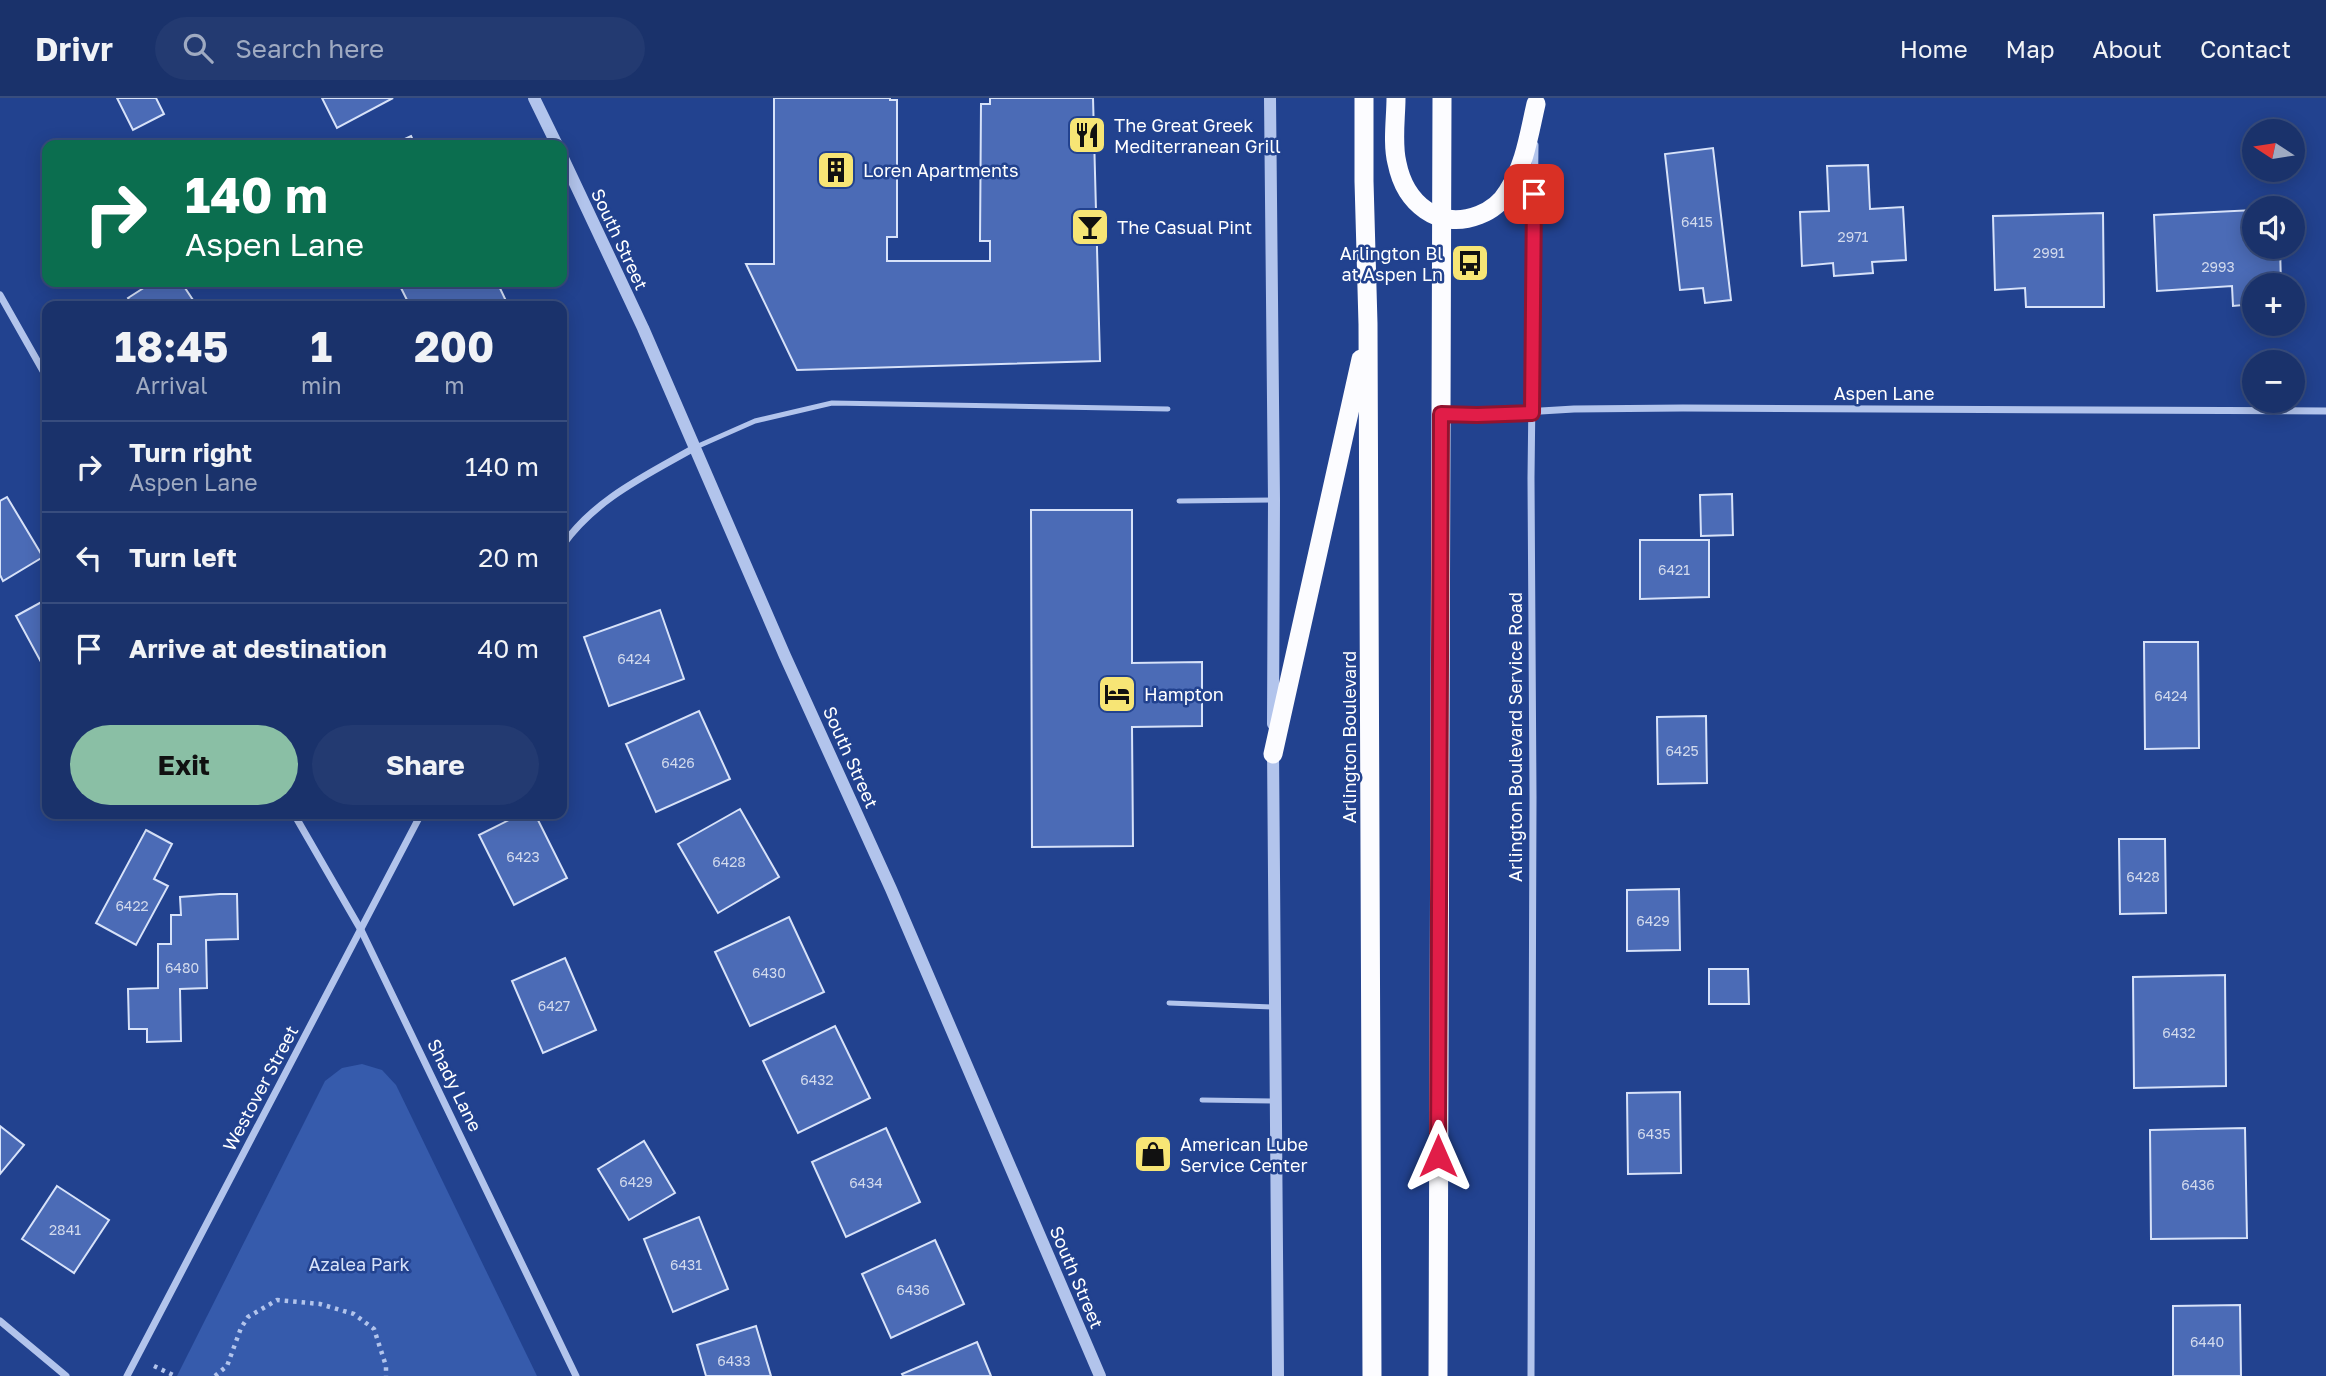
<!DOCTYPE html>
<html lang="en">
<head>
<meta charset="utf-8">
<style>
	body { margin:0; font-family:"Golos Text",sans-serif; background:#233a71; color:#f1f3f6; height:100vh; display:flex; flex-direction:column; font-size:26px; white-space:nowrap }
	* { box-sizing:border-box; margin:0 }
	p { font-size:23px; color:#9faac1 }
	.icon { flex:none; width:38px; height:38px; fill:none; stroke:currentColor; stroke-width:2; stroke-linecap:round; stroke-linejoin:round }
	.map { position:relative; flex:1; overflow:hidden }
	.details { position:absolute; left:42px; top:203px; width:525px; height:518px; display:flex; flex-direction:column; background:#1a326b; border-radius:14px; box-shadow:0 4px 18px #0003,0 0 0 2px #384d7e }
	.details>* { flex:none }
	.top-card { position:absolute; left:42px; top:42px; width:525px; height:147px; border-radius:14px; box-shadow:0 4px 18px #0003,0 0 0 2px #384d7e; background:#0b6e4f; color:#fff; overflow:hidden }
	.needle { width:46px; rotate:282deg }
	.tools { position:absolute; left:2242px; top:21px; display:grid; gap:14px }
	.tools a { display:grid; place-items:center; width:63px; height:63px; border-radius:50%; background:#1a326b; box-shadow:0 4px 18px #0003,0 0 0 2px #384d7e; font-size:35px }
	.pin { position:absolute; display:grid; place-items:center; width:60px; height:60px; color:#fff; margin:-30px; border-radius:14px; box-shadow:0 4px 10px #0006 }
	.me { position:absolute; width:77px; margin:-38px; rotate:0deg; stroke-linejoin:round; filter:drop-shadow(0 0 5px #0008) }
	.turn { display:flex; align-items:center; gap:24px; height:147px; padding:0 28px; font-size:32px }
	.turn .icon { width:91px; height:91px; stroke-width:2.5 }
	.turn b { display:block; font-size:49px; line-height:60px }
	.eta { display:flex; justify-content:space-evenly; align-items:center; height:119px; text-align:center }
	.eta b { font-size:42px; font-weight:700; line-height:49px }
	.primary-button { display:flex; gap:14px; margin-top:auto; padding:14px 28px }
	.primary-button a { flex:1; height:80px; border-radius:42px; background:#8abfa5; color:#111; font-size:28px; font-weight:700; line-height:80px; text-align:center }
	.primary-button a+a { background:#233a71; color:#f1f3f6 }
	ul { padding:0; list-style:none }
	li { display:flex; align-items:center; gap:21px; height:91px; padding:0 28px; border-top:2px solid #384d7e }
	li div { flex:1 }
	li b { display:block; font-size:26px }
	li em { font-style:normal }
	header { display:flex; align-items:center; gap:42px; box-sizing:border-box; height:98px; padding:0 35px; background:#1a326b; border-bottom:2px solid #384d7e }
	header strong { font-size:33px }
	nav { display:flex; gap:38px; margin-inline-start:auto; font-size:24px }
	.search { width:490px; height:63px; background:#233a71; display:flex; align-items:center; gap:18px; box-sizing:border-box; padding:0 24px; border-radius:38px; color:#9faac1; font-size:26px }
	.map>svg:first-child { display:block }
	.green { fill:#365bac }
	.building { fill:#4b6bb6; stroke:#d7e2f9; stroke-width:2 }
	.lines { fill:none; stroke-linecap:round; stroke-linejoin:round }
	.path { stroke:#b2c4ec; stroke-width:4.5; stroke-dasharray:3.5 5; stroke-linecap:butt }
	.service { stroke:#b2c4ec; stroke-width:5 }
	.minor { stroke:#b2c4ec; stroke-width:7 }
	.tertiary { stroke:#b2c4ec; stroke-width:12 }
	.trunk { stroke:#fcfcff; stroke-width:19 }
	.route-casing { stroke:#92132f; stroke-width:18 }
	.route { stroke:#e11d48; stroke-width:12 }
	.labels { text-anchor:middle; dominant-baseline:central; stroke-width:5; stroke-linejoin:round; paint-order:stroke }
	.number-label { font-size:14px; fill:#d2daed }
	.poi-label { font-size:18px; fill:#fff; stroke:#22428f; text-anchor:start }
	.street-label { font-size:18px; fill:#fff; stroke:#22428f }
	.park-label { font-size:18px; fill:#d7e2f9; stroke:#22428f }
</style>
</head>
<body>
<header>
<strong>Drivr</strong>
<div class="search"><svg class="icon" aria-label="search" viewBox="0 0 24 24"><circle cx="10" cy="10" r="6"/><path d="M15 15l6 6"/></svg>Search here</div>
<nav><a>Home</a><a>Map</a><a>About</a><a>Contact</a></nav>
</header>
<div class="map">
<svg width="2326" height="1278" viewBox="0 0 2326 1278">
	<rect width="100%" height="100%" fill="#22428f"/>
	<!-- green -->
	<path class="green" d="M 362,966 L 382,972 L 396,987 L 537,1278 L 177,1278 L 325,983 L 342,970 Z"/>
	<!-- building -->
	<g class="building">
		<path d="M 117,0 L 156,0 L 164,16 L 133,32 Z"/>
		<path d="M 322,0 L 393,0 L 337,30 Z"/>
		<path d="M 774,0 L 890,0 L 890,2 L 897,2 L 897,139 L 887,139 L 887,163 L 990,163 L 990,143 L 980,143 L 981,6 L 990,6 L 990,0 L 1093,0 L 1100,263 L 797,272 L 746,166 L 774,166 Z"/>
		<path d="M 411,38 L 415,47 L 392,47 Z"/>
		<path d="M 1713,50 L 1731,202 L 1705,205 L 1703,190 L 1680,192 L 1665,56 Z"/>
		<path d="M 1868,67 L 1870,111 L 1903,109 L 1906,162 L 1872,164 L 1873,175 L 1834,178 L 1833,165 L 1802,168 L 1800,114 L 1829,113 L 1827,68 Z"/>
		<path d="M 2254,112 L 2254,149 L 2280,149 L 2281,187 L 2254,187 L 2254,206 L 2233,208 L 2232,188 L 2157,193 L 2154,117 Z"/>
		<path d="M 2103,115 L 2104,209 L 2026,209 L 2025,190 L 1995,192 L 1993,118 Z"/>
		<path d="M 153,184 L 181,184 L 197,208 L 133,208 L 128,200 Z"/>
		<path d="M 398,184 L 497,184 L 508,207 L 410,208 Z"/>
		<path d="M 1732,396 L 1733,437 L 1701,438 L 1700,397 Z"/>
		<path d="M 7,399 L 43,459 L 3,483 L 0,477 L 0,403 Z"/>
		<path d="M 1031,412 L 1132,412 L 1132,565 L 1202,564 L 1202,628 L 1132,629 L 1133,748 L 1032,749 Z"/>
		<path d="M 1640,442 L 1709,442 L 1709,499 L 1640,501 Z"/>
		<path d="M 47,501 L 47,575 L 16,518 Z"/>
		<path d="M 660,512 L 684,581 L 609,608 L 584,539 Z"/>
		<path d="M 2144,544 L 2198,544 L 2199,650 L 2145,651 Z"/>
		<path d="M 699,613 L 730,681 L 656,714 L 626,646 Z"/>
		<path d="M 1706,618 L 1707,685 L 1658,686 L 1657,619 Z"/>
		<path d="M 740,711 L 779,779 L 718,815 L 678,746 Z"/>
		<path d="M 521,716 L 535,716 L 567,780 L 514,807 L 479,737 Z"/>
		<path d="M 146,732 L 172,746 L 154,781 L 168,788 L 136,847 L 96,825 Z"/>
		<path d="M 2119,741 L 2165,741 L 2166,815 L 2120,816 Z"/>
		<path d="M 1679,791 L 1680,852 L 1627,853 L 1627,792 Z"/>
		<path d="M 220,796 L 237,796 L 238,841 L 206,842 L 207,890 L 180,891 L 181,943 L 147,944 L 147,931 L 129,931 L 128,891 L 158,890 L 158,846 L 171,846 L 171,817 L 181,817 L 180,799 Z"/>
		<path d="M 789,819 L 824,894 L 750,928 L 715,854 Z"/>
		<path d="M 565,860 L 596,932 L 543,955 L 512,883 Z"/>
		<path d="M 1709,871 L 1748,871 L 1749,906 L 1709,906 Z"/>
		<path d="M 2225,877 L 2226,988 L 2134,990 L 2133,879 Z"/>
		<path d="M 835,928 L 870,1000 L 798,1035 L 763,963 Z"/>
		<path d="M 1680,994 L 1681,1075 L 1628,1076 L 1627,995 Z"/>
		<path d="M 0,1028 L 24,1047 L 0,1076 Z"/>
		<path d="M 886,1030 L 920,1104 L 846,1139 L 812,1064 Z"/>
		<path d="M 2245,1030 L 2247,1140 L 2151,1141 L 2150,1032 Z"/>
		<path d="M 644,1043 L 675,1095 L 629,1122 L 598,1071 Z"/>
		<path d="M 57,1088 L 109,1122 L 74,1175 L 22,1141 Z"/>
		<path d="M 699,1119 L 728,1191 L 673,1214 L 644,1141 Z"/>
		<path d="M 935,1142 L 964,1206 L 891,1240 L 862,1176 Z"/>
		<path d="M 2240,1207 L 2241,1278 L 2173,1278 L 2173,1208 Z"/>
		<path d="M 756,1228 L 771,1278 L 706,1278 L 697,1247 Z"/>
		<path d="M 977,1244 L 991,1278 L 903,1278 L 902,1276 Z"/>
	</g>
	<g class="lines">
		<!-- path -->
		<g class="path">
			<path d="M 154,1268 L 175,1278"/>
			<path d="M 215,1278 L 227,1268 L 241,1230 L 248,1219 L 277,1202 L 320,1206 L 354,1216 L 374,1231 L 386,1268 L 386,1278"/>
		</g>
		<!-- service -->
		<g class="service">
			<path d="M 696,349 L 755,323 L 832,305 L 1168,311"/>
			<path d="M 1179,403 L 1274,402"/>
			<path d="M 1169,905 L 1274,909"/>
			<path d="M 1202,1002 L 1276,1003"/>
		</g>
		<!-- minor -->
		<g class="minor">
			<path d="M 0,197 L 47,280"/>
			<path d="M 1442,316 L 1477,317 L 1574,311 L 1683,310 L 2326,313"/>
			<path d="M 562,448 C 595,401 645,378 694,350"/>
			<path d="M 294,716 L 361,832 L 576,1278"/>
			<path d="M 0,1223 L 66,1278"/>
			<path d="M 127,1278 L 421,716"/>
			<path d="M 1531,1278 L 1533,699 L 1531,380 L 1535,47"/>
		</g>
		<!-- tertiary -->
		<g class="tertiary">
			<path d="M 534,0 L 557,47"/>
			<path d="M 1270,0 L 1274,402 L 1273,626"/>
			<path d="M 562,58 L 643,230 L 785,558 L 891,791 L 1100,1278"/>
			<path d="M 1273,651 L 1278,1278"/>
		</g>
		<!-- trunk -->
		<g class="trunk">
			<path d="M 1364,0 L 1364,83 L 1368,226 L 1372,1278"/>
			<path d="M 1396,0 C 1396,20 1392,45 1397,65 C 1405,105 1438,133 1479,117 C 1492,112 1501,105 1508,93 C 1525,67 1529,36 1536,6"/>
			<path d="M 1273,656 L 1361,261"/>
			<path d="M 1438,1278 L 1442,0"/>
		</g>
	</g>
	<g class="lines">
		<defs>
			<path id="route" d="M 1438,1058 L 1441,316 L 1477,317 L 1532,315 L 1534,96"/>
		</defs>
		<!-- route casing -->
		<use href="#route" class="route-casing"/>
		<!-- route -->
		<use href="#route" class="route"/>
	</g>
	<!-- icons -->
	<defs>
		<symbol id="restaurant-square" viewBox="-11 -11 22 22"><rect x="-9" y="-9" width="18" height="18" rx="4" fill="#f7e575" stroke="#22428f"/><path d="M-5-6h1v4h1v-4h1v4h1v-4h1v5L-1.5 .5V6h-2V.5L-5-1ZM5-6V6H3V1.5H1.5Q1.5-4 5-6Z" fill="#111"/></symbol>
		<symbol id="building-square" viewBox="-11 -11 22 22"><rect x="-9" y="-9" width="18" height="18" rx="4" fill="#f7e575" stroke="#22428f"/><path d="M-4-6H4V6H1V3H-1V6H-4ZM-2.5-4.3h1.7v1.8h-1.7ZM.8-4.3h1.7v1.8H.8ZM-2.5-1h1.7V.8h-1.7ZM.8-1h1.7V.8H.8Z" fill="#111"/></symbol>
		<symbol id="bar-square" viewBox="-11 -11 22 22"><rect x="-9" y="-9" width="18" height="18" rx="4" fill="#f7e575" stroke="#22428f"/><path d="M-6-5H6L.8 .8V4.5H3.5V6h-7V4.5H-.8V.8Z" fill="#111"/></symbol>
		<symbol id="bus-square" viewBox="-11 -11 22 22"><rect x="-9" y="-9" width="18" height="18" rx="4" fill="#f7e575" stroke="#22428f"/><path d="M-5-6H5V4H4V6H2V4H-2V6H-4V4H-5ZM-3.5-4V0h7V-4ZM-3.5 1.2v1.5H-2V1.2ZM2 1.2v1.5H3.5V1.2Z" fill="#111"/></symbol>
		<symbol id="hotel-square" viewBox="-11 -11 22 22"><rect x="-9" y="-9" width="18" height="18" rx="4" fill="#f7e575" stroke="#22428f"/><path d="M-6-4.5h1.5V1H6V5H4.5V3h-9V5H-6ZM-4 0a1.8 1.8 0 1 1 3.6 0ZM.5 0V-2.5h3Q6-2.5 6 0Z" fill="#111"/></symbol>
		<symbol id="shop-square" viewBox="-11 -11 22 22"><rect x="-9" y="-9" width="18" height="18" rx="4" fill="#f7e575" stroke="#22428f"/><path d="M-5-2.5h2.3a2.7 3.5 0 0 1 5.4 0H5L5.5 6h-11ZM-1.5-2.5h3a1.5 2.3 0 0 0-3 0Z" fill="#111"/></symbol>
	</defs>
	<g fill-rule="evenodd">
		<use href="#restaurant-square" x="1065" y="15" width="44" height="44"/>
		<use href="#building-square" x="814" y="50" width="44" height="44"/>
		<use href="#bar-square" x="1068" y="107" width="44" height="44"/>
		<use href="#bus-square" x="1448" y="143" width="44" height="44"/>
		<use href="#hotel-square" x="1095" y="574" width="44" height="44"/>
		<use href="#shop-square" x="1131" y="1034" width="44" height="44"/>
	</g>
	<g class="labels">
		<!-- number labels -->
		<g class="number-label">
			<text x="1697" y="123">6415</text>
			<text x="1853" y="138">2971</text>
			<text x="2049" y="154">2991</text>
			<text x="2218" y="168">2993</text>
			<text x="1674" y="471">6421</text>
			<text x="634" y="560">6424</text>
			<text x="2171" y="597">6424</text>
			<text x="1682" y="652">6425</text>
			<text x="678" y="664">6426</text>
			<text x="523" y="758">6423</text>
			<text x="729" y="763">6428</text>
			<text x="2143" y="778">6428</text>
			<text x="132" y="807">6422</text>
			<text x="1653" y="822">6429</text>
			<text x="182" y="869">6480</text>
			<text x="769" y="874">6430</text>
			<text x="554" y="907">6427</text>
			<text x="2179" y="934">6432</text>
			<text x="817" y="981">6432</text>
			<text x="1654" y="1035">6435</text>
			<text x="636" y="1083">6429</text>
			<text x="866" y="1084">6434</text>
			<text x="2198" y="1086">6436</text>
			<text x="65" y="1131">2841</text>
			<text x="686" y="1166">6431</text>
			<text x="913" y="1191">6436</text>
			<text x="2207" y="1243">6440</text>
			<text x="734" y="1262">6433</text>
		</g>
		<!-- poi labels -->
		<g class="poi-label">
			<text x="1114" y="27">The Great Greek<tspan x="1114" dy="21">Mediterranean Grill</tspan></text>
			<text x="863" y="72">Loren Apartments</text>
			<text x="1117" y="129">The Casual Pint</text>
			<text x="1443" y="155" text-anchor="end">Arlington Bl<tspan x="1443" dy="21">at Aspen Ln</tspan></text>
			<text x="1144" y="596">Hampton</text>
			<text x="1180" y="1046">American Lube<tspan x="1180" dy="21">Service Center</tspan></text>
		</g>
		<!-- street labels -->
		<g class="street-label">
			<text transform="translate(620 141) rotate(65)">South Street</text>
			<text x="1884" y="295">Aspen Lane</text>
			<text transform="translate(1349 639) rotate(-90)">Arlington Boulevard</text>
			<text transform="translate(1515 639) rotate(-90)">Arlington Boulevard Service Road</text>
			<text transform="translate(851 659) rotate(66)">South Street</text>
			<text transform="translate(455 987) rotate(64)">Shady Lane</text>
			<text transform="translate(260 990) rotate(-62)">Westover Street</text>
			<text transform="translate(1077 1179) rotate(67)">South Street</text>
		</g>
		<!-- park labels -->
		<g class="park-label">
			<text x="359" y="1166">Azalea Park</text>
		</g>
	</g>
</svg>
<div class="tools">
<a><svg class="needle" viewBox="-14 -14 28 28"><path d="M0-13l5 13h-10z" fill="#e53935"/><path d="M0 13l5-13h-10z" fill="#9faac1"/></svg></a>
<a><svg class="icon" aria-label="sound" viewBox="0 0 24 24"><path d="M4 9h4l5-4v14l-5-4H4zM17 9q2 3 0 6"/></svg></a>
<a>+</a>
<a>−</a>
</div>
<div class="pin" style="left:1534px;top:96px;background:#d93025"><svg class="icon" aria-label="arrive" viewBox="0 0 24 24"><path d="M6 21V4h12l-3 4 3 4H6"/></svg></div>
<svg class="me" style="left:1438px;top:1058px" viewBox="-20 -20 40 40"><path d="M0-17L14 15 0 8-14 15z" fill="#e11d48" stroke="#fff" stroke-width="4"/></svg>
<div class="top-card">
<div class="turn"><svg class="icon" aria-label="right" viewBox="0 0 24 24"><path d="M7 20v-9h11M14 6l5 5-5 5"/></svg><div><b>140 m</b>Aspen Lane</div></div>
</div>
<section class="details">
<div class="eta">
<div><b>18:45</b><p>Arrival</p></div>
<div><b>1</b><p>min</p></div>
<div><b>200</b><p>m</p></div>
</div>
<ul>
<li><svg class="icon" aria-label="right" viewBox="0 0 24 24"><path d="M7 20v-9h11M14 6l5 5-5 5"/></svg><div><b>Turn right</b><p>Aspen Lane</p></div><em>140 m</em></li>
<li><svg class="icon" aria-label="left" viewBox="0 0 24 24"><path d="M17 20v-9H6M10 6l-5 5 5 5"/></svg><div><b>Turn left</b></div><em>20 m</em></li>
<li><svg class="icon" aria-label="arrive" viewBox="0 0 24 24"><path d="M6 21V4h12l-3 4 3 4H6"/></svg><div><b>Arrive at destination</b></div><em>40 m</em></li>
</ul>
<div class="primary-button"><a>Exit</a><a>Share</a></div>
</section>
</div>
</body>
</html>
